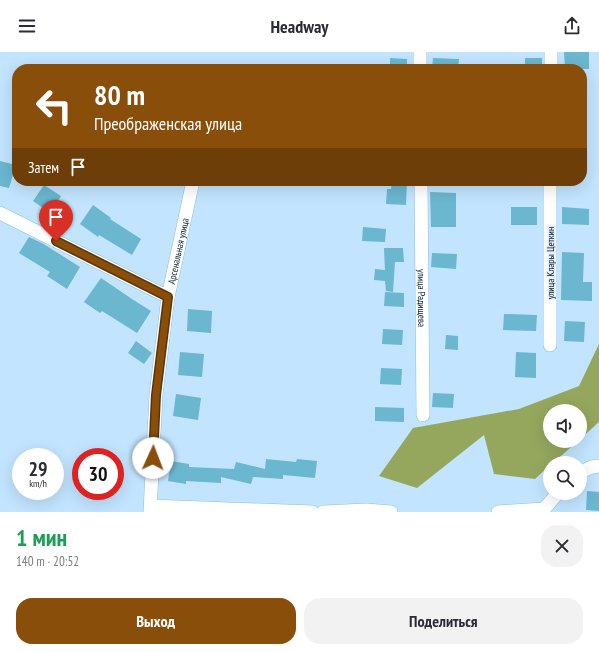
<!DOCTYPE html>
<html lang="ru">
<head>
<meta charset="utf-8">
<style>
	body { margin:0; font-family:"PT Sans Narrow",sans-serif; background:#f2f2f3; color:#2b2b33; height:100vh; display:flex; flex-direction:column; font-size:15px; white-space:nowrap }
	* { box-sizing:border-box; margin:0 }
	p { font-size:13px; color:#7c7c81 }
	.icon { flex:none; width:22px; height:22px; fill:none; stroke:currentColor; stroke-width:2; stroke-linecap:round; stroke-linejoin:round }
	.map { position:relative; height:460px; overflow:hidden }
	.side { display:flex; flex-direction:column; background:#fff; flex:1 }
	.side>* { flex:none }
	.hud { position:absolute; left:12px; top:12px; width:575px; height:122px; border-radius:16px; box-shadow:0 4px 16px #0002; background:#8a4e0b; color:#fff; overflow:hidden }
	.controls { position:absolute; left:543px; top:352px; display:grid; gap:8px }
	.controls a { display:grid; place-items:center; width:44px; height:44px; border-radius:50%; background:#fff; box-shadow:0 4px 16px #0002; font-size:20px }
	.speed { position:absolute; left:12px; top:396px; display:flex; gap:8px; font-size:20px; font-weight:700; text-align:center }
	.speed>* { display:grid; place-content:center; width:52px; height:52px; border-radius:50%; background:#fff; box-shadow:0 4px 16px #0002; line-height:1 }
	.speed small { font-size:10px; font-weight:400 }
	.speed .limit { border:6px solid #d22; background:#fff; color:#111 }
	.pin { position:absolute; display:grid; place-items:center; width:34px; height:34px; color:#fff; margin:-41px -17px; border-radius:50% 50% 50% 0; rotate:-45deg; box-shadow:0 0 4px #0007 }
	.pin .icon { rotate:45deg }
	.me { position:absolute; width:44px; margin:-22px; rotate:2deg; stroke-linejoin:round; filter:drop-shadow(0 0 3px #0008) }
	.turn { display:flex; align-items:center; gap:14px; height:84px; padding:0 16px; font-size:18px }
	.turn .icon { width:52px; height:52px; stroke-width:2.5 }
	.turn b { display:block; font-size:28px; line-height:34px }
	.then { display:flex; align-items:center; height:38px; padding:0 16px; background:#0003; gap:8px; font-size:15px }
	.round { display:grid; place-items:center; flex:none; width:42px; height:42px; border-radius:16px; background:#f2f2f3 }
	.headline { display:flex; align-items:center; justify-content:space-between; height:68px; padding:0 16px }
	h1 { font-size:24px; font-weight:600; line-height:30px; color:#1e9e55 }
	.primary-button { display:flex; gap:8px; margin-top:auto; padding:8px 16px }
	.primary-button a { flex:1; height:46px; border-radius:16px; background:#8a4e0b; color:#fff; font-size:16px; font-weight:600; line-height:46px; text-align:center }
	.primary-button a+a { background:#f2f2f3; color:#2b2b33 }
	header { display:flex; justify-content:space-between; align-items:center; height:52px; padding:0 16px; background:#fff; font-size:18px; font-weight:600 }
	.map>svg:first-child { display:block }
	.forest { fill:#95a75d }
	.building { fill:#6ab7cf }
	.lines { fill:none; stroke-linecap:round; stroke-linejoin:round }
	.minor-casing { stroke:#86c0e9; stroke-width:14 }
	.minor { stroke:#fff; stroke-width:13 }
	.route-casing { stroke:#5a3307; stroke-width:10 }
	.route { stroke:#8a4e0b; stroke-width:7 }
	.labels { text-anchor:middle; dominant-baseline:central; stroke-width:3; stroke-linejoin:round; paint-order:stroke }
	.street-label { font-size:10px; fill:#061d2c; stroke:#e3eef7 }
</style>
</head>
<body>
<header><svg class="icon" aria-label="menu" viewBox="0 0 24 24"><path d="M4 6h16M4 12h16M4 18h16"/></svg>Headway<svg class="icon" aria-label="share" viewBox="0 0 24 24"><path d="M12 15V3M7 8l5-5 5 5M5 13v7h14v-7"/></svg></header>
<div class="map">
<svg width="599" height="460" viewBox="0 0 599 460">
	<rect width="100%" height="100%" fill="#c2e4fe"/>
	<!-- forest -->
	<path class="forest" d="M 599,292 L 599,370 L 580,387 L 580,359 L 550,359 L 550,389 L 578,389 L 553,411 L 550,411 L 550,413 L 535,427 L 494,422 L 484,383 L 417,436 L 379,424 L 413,376 L 519,357 L 579,334 Z"/>
	<!-- building -->
	<g class="building">
		<path d="M 564,0 L 589,0 L 589,17 L 565,17 Z"/>
		<path d="M 390,6 L 407,7 L 407,17 L 390,17 Z"/>
		<path d="M 433,6 L 459,7 L 458,17 L 432,17 Z"/>
		<rect x="525" y="6" width="17" height="11"/>
		<path d="M 0,109 L 16,113 L 9,136 L 0,134 Z"/>
		<path d="M 392,129 L 407,129 L 406,153 L 386,152 L 387,137 L 391,137 Z"/>
		<path d="M 44,133 L 61,144 L 50,161 L 33,149 Z"/>
		<path d="M 430,140 L 456,141 L 456,175 L 431,175 Z"/>
		<path d="M 93,153 L 111,166 L 110,167 L 141,187 L 132,203 L 99,183 L 98,185 L 80,172 Z"/>
		<rect x="511" y="155" width="26" height="18"/>
		<path d="M 562,155 L 589,157 L 589,173 L 562,172 Z"/>
		<path d="M 363,175 L 386,177 L 385,190 L 362,189 Z"/>
		<path d="M 29,185 L 42,191 L 80,215 L 67,237 L 47,224 L 50,220 L 19,201 Z"/>
		<path d="M 384,196 L 403,196 L 404,210 L 395,210 L 393,240 L 386,239 L 385,229 L 374,228 L 375,217 L 385,218 Z"/>
		<path d="M 562,200 L 584,201 L 583,230 L 592,230 L 592,249 L 561,248 Z"/>
		<path d="M 432,201 L 457,202 L 456,217 L 431,215 Z"/>
		<path d="M 101,226 L 132,247 L 151,259 L 137,281 L 102,259 L 100,261 L 84,250 Z"/>
		<path d="M 385,240 L 404,241 L 404,255 L 384,254 Z"/>
		<path d="M 188,257 L 212,259 L 211,281 L 187,279 Z"/>
		<path d="M 504,262 L 537,263 L 536,279 L 503,278 Z"/>
		<path d="M 565,269 L 585,270 L 584,290 L 564,289 Z"/>
		<path d="M 383,277 L 403,278 L 402,293 L 382,292 Z"/>
		<path d="M 446,283 L 458,284 L 458,298 L 445,297 Z"/>
		<path d="M 136,289 L 152,301 L 144,312 L 128,301 Z"/>
		<path d="M 180,300 L 204,302 L 202,325 L 178,323 Z"/>
		<path d="M 516,300 L 536,301 L 536,326 L 515,325 Z"/>
		<path d="M 381,316 L 402,317 L 401,333 L 380,332 Z"/>
		<path d="M 433,341 L 454,342 L 453,356 L 432,355 Z"/>
		<path d="M 176,342 L 201,346 L 198,368 L 173,364 Z"/>
		<path d="M 375,355 L 404,356 L 404,370 L 375,369 Z"/>
		<path d="M 266,407 L 296,410 L 297,407 L 317,409 L 315,426 L 283,423 L 283,427 L 253,425 L 251,432 L 221,425 L 221,431 L 186,429 L 186,432 L 168,429 L 171,409 L 189,412 L 189,415 L 234,417 L 236,410 L 265,417 Z"/>
		<path d="M 587,439 L 599,440 L 599,459 L 586,458 Z"/>
	</g>
	<g class="lines">
		<defs>
			<g id="minor">
				<path d="M 420,0 L 420,17"/>
				<path d="M 551,17 L 551,0"/>
				<path id="s1" d="M 421,129 L 423,363"/>
				<path d="M 0,161 L 168,245"/>
				<path d="M 550,293 L 550,129"/>
				<path d="M 580,420 L 592,415 L 599,414"/>
				<path d="M 151,454 L 312,460"/>
				<path id="s2" d="M 150,460 L 156,343 L 168,245 L 193,129"/>
				<path d="M 323,460 L 366,458 L 391,460"/>
				<path d="M 498,460 L 544,457 L 558,441"/>
			</g>
		</defs>
		<!-- minor casing -->
		<use href="#minor" class="minor-casing"/>
		<!-- minor -->
		<use href="#minor" class="minor"/>
	</g>
	<g class="lines">
		<defs>
			<path id="route" d="M 56,189 L 168,245 L 156,343 L 153,406"/>
		</defs>
		<!-- route casing -->
		<use href="#route" class="route-casing"/>
		<!-- route -->
		<use href="#route" class="route"/>
	</g>
	<g class="labels">
		<!-- street labels -->
		<g class="street-label">
			<text stroke="none"><textPath href="#s2" startOffset="263">Арсенальная улица</textPath></text>
			<text transform="translate(550 211) rotate(-90)">улица Клары Цеткин</text>
			<text stroke="none"><textPath href="#s1" startOffset="117">улица Радищева</textPath></text>
		</g>
	</g>
</svg>
<div class="controls">
<a><svg class="icon" aria-label="sound" viewBox="0 0 24 24"><path d="M4 9h4l5-4v14l-5-4H4zM17 9q2 3 0 6"/></svg></a>
<a><svg class="icon" aria-label="search" viewBox="0 0 24 24"><circle cx="10" cy="10" r="6"/><path d="M15 15l6 6"/></svg></a>
</div>
<div class="speed"><div>29<small>km/h</small></div><div class="limit">30</div></div>
<div class="pin" style="left:56px;top:189px;background:#d93025"><svg class="icon" aria-label="arrive" viewBox="0 0 24 24"><path d="M6 21V4h12l-3 4 3 4H6"/></svg></div>
<svg class="me" style="left:153px;top:406px" viewBox="-20 -20 40 40"><circle r="19" fill="#fff"/><path d="M0-13L10 11 0 6-10 11z" fill="#8a4e0b"/></svg>
<div class="hud">
<div class="turn"><svg class="icon" aria-label="left" viewBox="0 0 24 24"><path d="M17 20v-9H6M10 6l-5 5 5 5"/></svg><div><b>80 m</b>Преображенская улица</div></div>
<div class="then">Затем<svg class="icon" aria-label="arrive" viewBox="0 0 24 24"><path d="M6 21V4h12l-3 4 3 4H6"/></svg></div>
</div>
</div>
<section class="side">
<div class="headline"><div><h1>1 мин</h1><p>140 m · 20:52</p></div><a class="round"><svg class="icon" aria-label="close" viewBox="0 0 24 24"><path d="M6 6l12 12M18 6L6 18"/></svg></a></div>
<div class="primary-button"><a>Выход</a><a>Поделиться</a></div>
</section>
</body>
</html>
